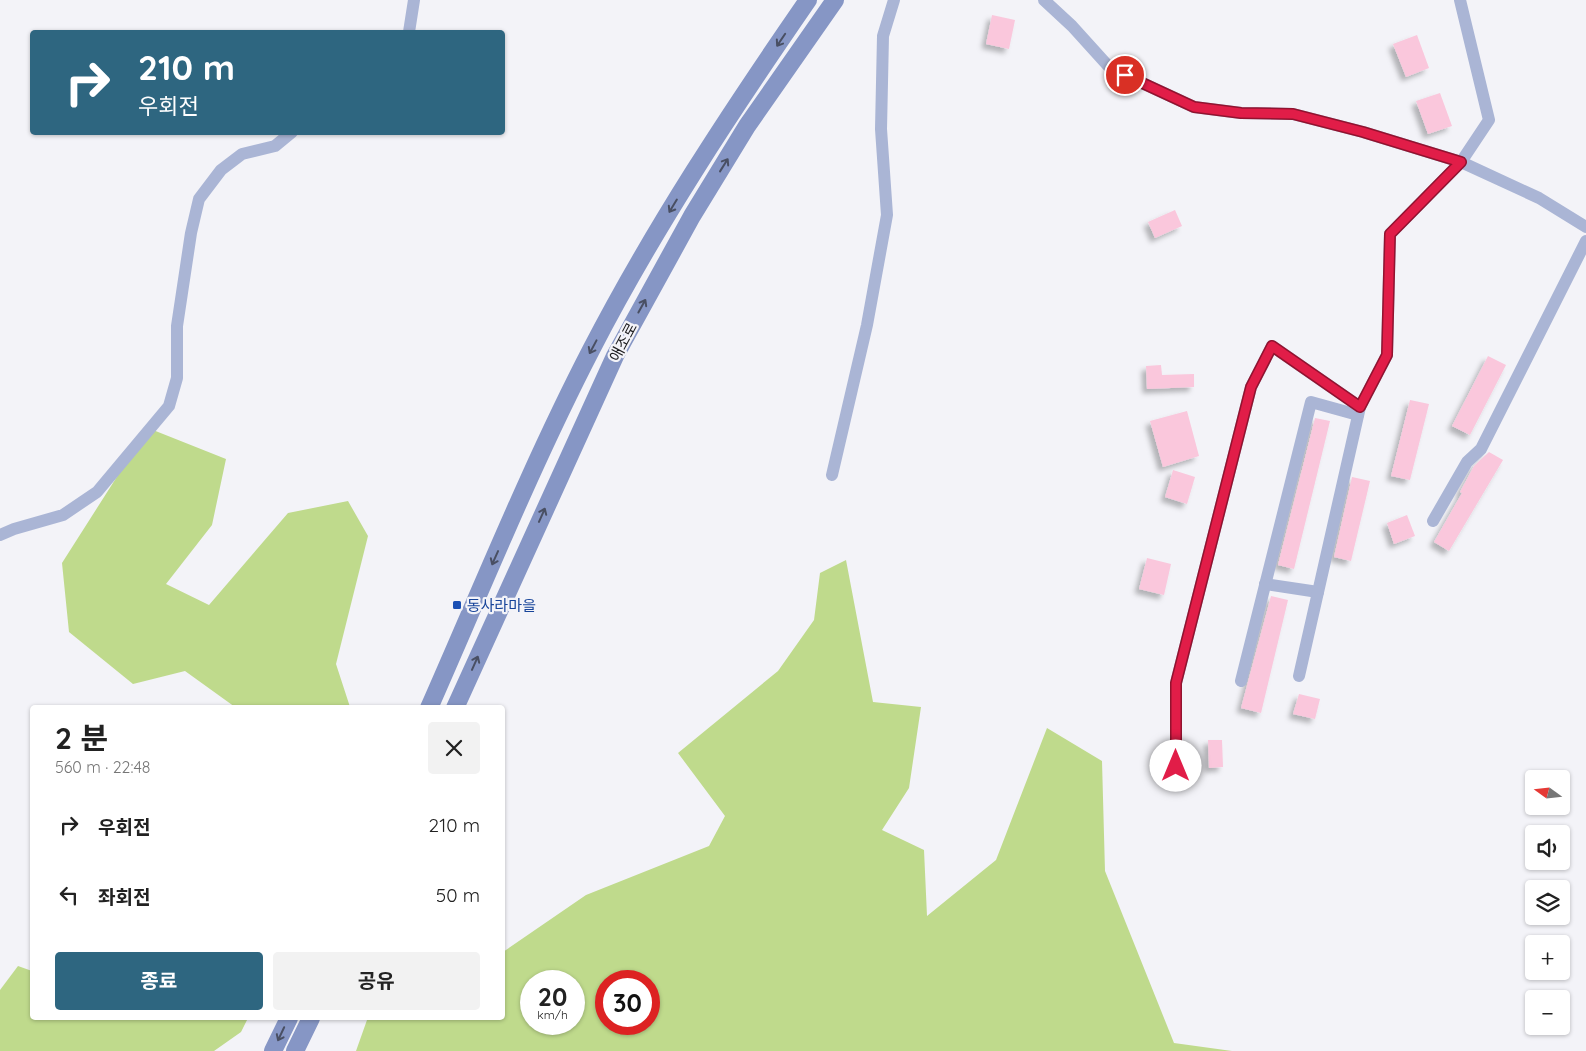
<!DOCTYPE html>
<html lang="ko">
<head>
<meta charset="utf-8">
<style>
	body { margin:0; font-family:Quicksand,"Noto Sans KR",sans-serif; background:#f2f2f2; color:#222; height:100vh; display:flex; flex-direction:column; font-size:19px; white-space:nowrap }
	* { box-sizing:border-box; margin:0 }
	p { font-size:16px; color:#767676 }
	.icon { flex:none; width:28px; height:28px; fill:none; stroke:currentColor; stroke-width:2; stroke-linecap:round; stroke-linejoin:round }
	.map { position:relative; flex:1; overflow:hidden }
	.drawer { position:absolute; left:30px; top:705px; width:475px; height:315px; display:flex; flex-direction:column; background:#fff; border-radius:5px; box-shadow:0 1px 4px #0004 }
	.drawer>* { flex:none }
	.guide { position:absolute; left:30px; top:30px; width:475px; height:105px; border-radius:5px; box-shadow:0 1px 4px #0004; background:#2e6680; color:#fff; overflow:hidden }
	.needle { width:32px; rotate:285deg }
	.controls { position:absolute; left:1525px; top:770px; display:grid; gap:10px }
	.controls a { display:grid; place-items:center; width:45px; height:45px; border-radius:5px; background:#fff; box-shadow:0 1px 4px #0004; font-size:25px }
	.speed { position:absolute; left:520px; top:970px; display:flex; gap:10px; font-size:25px; font-weight:700; text-align:center }
	.speed>* { display:grid; place-content:center; width:65px; height:65px; border-radius:50%; background:#fff; box-shadow:0 1px 4px #0004; line-height:1 }
	.speed small { font-size:12px; font-weight:400 }
	.speed .limit { border:8px solid #d22; background:#fff; color:#111 }
	.pin { position:absolute; display:grid; place-items:center; width:42px; height:42px; color:#fff; margin:-21px; border:2px solid #fff; border-radius:50%; box-shadow:0 1px 5px #0007 }
	.me { position:absolute; width:55px; margin:-28px; rotate:0deg; stroke-linejoin:round; filter:drop-shadow(0 0 4px #0008) }
	.turn { display:flex; align-items:center; gap:18px; height:105px; padding:0 25px; font-size:22px }
	.turn .icon { width:65px; height:65px; stroke-width:2.5 }
	.turn b { display:block; font-size:35px; line-height:42px }
	.round { display:grid; place-items:center; flex:none; width:52px; height:52px; border-radius:5px; background:#f2f2f2 }
	.overview { display:flex; align-items:center; justify-content:space-between; height:85px; padding:0 25px }
	h1 { font-size:30px; font-weight:700; line-height:38px }
	.button { display:flex; gap:10px; margin-top:auto; padding:10px 25px }
	.button a { flex:1; height:58px; border-radius:5px; background:#2e6680; color:#fff; font-size:20px; font-weight:700; line-height:58px; text-align:center }
	.button a+a { background:#f2f2f2; color:#222 }
	ul { padding:0; list-style:none }
	li { display:flex; align-items:center; gap:15px; height:70px; padding:0 25px }
	li div { flex:1 }
	li b { display:block; font-size:19px }
	li em { font-style:normal }
	.map>svg:first-child { display:block }
	.green { fill:#bfda8c; fill-rule:evenodd }
	.building { fill:#fac7dc; filter:url(#shadow) }
	.lines { fill:none; stroke-linecap:round; stroke-linejoin:round }
	.street { stroke:#aab5d5; stroke-width:12 }
	.secondary { stroke:#8696c5; stroke-width:18 }
	.oneway { stroke:#494f63 }
	.route-casing { stroke:#92132f; stroke-width:12 }
	.route { stroke:#e11d48; stroke-width:9 }
	.transit-dot { fill:#1a4fb4; stroke:#f3f3f8; stroke-width:2 }
	.labels { text-anchor:middle; dominant-baseline:central; stroke-width:4.5; stroke-linejoin:round; paint-order:stroke }
	.street-label { font-size:15px; fill:#202022; stroke:#f3f3f8 }
	.transit-label { font-size:15px; fill:#164399; stroke:#f3f3f8; text-anchor:start }
</style>
</head>
<body>
<div class="map">
<svg width="1586" height="1051" viewBox="0 0 1586 1051">
	<defs>
		<filter id="shadow"><feDropShadow dx="-4.5" dy="4.5" stdDeviation="2.5" flood-color="#0004"/></filter>
	</defs>
	<rect width="100%" height="100%" fill="#f3f3f8"/>
	<!-- green -->
	<g class="green">
		<path d="M 148,428 L 226,459 L 212,525 L 166,584 L 209,605 L 288,513 L 348,501 L 368,536 L 336,664 L 350,707 L 235,707 L 185,671 L 133,684 L 69,632 L 62,563 Z"/>
		<path d="M 846,560 L 873,702 L 921,707 L 909,788 L 882,830 L 924,850 L 927,916 L 996,860 L 1047,728 L 1102,761 L 1105,871 L 1174,1043 L 1232,1051 L 356,1051 L 367,1020 L 372,1018 L 502,1018 L 503,952 L 586,895 L 709,846 L 725,816 L 678,753 L 778,671 L 814,620 L 820,573 ZM 531,981 L 574,981 L 574,1024 L 531,1024 ZM 606,981 L 649,981 L 649,1024 L 606,1024 Z"/>
		<path d="M 18,966 L 32,971 L 32,1018 L 248,1018 L 241,1032 L 214,1051 L 0,1051 L 0,990 Z"/>
	</g>
	<!-- building -->
	<g class="building">
		<path d="M 992,15 L 1015,20 L 1009,49 L 986,44 Z"/>
		<path d="M 1417,35 L 1429,68 L 1406,77 L 1393,44 Z"/>
		<path d="M 1440,93 L 1452,126 L 1428,134 L 1416,101 Z"/>
		<path d="M 1175,210 L 1182,226 L 1155,238 L 1148,222 Z"/>
		<path d="M 1488,356 L 1506,365 L 1470,435 L 1452,426 Z"/>
		<path d="M 1161,365 L 1162,375 L 1194,374 L 1194,387 L 1147,389 L 1146,366 Z"/>
		<path d="M 1410,400 L 1429,404 L 1410,480 L 1391,476 Z"/>
		<path d="M 1187,411 L 1199,456 L 1163,467 L 1150,421 Z"/>
		<path d="M 1315,418 L 1330,421 L 1294,569 L 1278,565 Z"/>
		<path d="M 1489,452 L 1503,460 L 1449,551 L 1434,542 L 1462,493 L 1460,492 L 1474,466 Z"/>
		<path d="M 1173,470 L 1195,477 L 1187,504 L 1165,497 Z"/>
		<path d="M 1352,477 L 1370,481 L 1351,561 L 1334,557 Z"/>
		<path d="M 1407,515 L 1415,536 L 1394,544 L 1387,523 Z"/>
		<path d="M 1147,558 L 1171,564 L 1164,595 L 1139,589 Z"/>
		<path d="M 1271,596 L 1288,600 L 1261,713 L 1241,708 Z"/>
		<path d="M 1299,694 L 1320,699 L 1315,719 L 1293,714 Z"/>
		<path d="M 1208,740 L 1222,740 L 1223,767 L 1209,768 Z"/>
	</g>
	<g class="lines">
		<!-- street -->
		<g class="street">
			<path d="M 1044,0 L 1072,26 L 1110,68 L 1194,107 L 1241,113 L 1293,114 L 1363,132 L 1461,162 L 1539,198 L 1586,227"/>
			<path d="M 409,32 L 414,0"/>
			<path d="M 832,475 L 867,325 L 887,215 L 881,129 L 883,36 L 894,0"/>
			<path d="M 1433,521 L 1467,462 L 1481,449 L 1586,241"/>
			<path d="M 0,535 L 14,529 L 63,515 L 97,492 L 169,406 L 177,378 L 177,326 L 191,233 L 199,199 L 221,170 L 242,154 L 275,146 L 292,132"/>
			<path d="M 1265,584 L 1318,592"/>
			<path d="M 1299,676 L 1360,407 L 1387,355 L 1390,234 L 1461,162 L 1489,120 L 1460,0"/>
			<path d="M 1241,681 L 1311,402 L 1358,415"/>
			<path d="M 1176,766 L 1176,683 L 1251,387 L 1272,346 L 1360,407"/>
		</g>
		<!-- secondary -->
		<g class="secondary">
			<path d="M 429,708 C 482,588 531,466 591,350 C 654,228 730,113 808,0"/>
			<path d="M 455,708 L 615,356 L 692,216 L 747,126 L 835,0"/>
			<path d="M 273,1051 L 289,1018"/>
			<path d="M 295,1051 L 311,1018"/>
		</g>
	</g>
	<!-- one-way arrows -->
	<defs><path id="oneway-shaft" d="M-6 0H5M1.5-3L5.5 0L1.5 3" fill="none" stroke-width="1.6" stroke-linecap="round" stroke-linejoin="round" transform="scale(1.25)"/></defs>
	<g class="oneway">
		<use href="#oneway-shaft" transform="translate(781 40) rotate(124)"/>
		<use href="#oneway-shaft" transform="translate(724 165) rotate(-58)"/>
		<use href="#oneway-shaft" transform="translate(673 206) rotate(121)"/>
		<use href="#oneway-shaft" transform="translate(642 306) rotate(-61)"/>
		<use href="#oneway-shaft" transform="translate(593 347) rotate(118)"/>
		<use href="#oneway-shaft" transform="translate(542 515) rotate(-66)"/>
		<use href="#oneway-shaft" transform="translate(495 558) rotate(114)"/>
		<use href="#oneway-shaft" transform="translate(475 663) rotate(-66)"/>
		<use href="#oneway-shaft" transform="translate(281 1034) rotate(115)"/>
	</g>
	<g class="lines">
		<defs>
			<path id="route" d="M 1125,75 L 1194,107 L 1241,113 L 1293,114 L 1363,132 L 1461,162 L 1390,234 L 1387,355 L 1360,407 L 1272,346 L 1251,387 L 1176,683 L 1176,766"/>
		</defs>
		<!-- route casing -->
		<use href="#route" class="route-casing"/>
		<!-- route -->
		<use href="#route" class="route"/>
	</g>
	<!-- markers -->
	<rect class="transit-dot" x="452" y="600" width="10" height="10" rx="2.5"/>
	<g class="labels">
		<!-- street labels -->
		<g class="street-label">
			<text transform="translate(623 342) rotate(-62)">애조로</text>
		</g>
		<!-- transit labels -->
		<g class="transit-label">
			<text x="467" y="605">동사라마을</text>
		</g>
	</g>
</svg>
<div class="controls">
<a><svg class="needle" viewBox="-14 -14 28 28"><path d="M0-13l5 13h-10z" fill="#e53935"/><path d="M0 13l5-13h-10z" fill="#767676"/></svg></a>
<a><svg class="icon" aria-label="sound" viewBox="0 0 24 24"><path d="M4 9h4l5-4v14l-5-4H4zM17 9q2 3 0 6"/></svg></a>
<a><svg class="icon" aria-label="layers" viewBox="0 0 24 24"><path d="M12 4l9 5-9 5-9-5zM3 14l9 5 9-5"/></svg></a>
<a>+</a>
<a>−</a>
</div>
<div class="speed"><div>20<small>km/h</small></div><div class="limit">30</div></div>
<div class="pin" style="left:1125px;top:75px;background:#d93025"><svg class="icon" aria-label="arrive" viewBox="0 0 24 24"><path d="M6 21V4h12l-3 4 3 4H6"/></svg></div>
<svg class="me" style="left:1176px;top:766px" viewBox="-20 -20 40 40"><circle r="19" fill="#fff"/><path d="M0-13L10 11 0 6-10 11z" fill="#e11d48"/></svg>
<div class="guide">
<div class="turn"><svg class="icon" aria-label="right" viewBox="0 0 24 24"><path d="M7 20v-9h11M14 6l5 5-5 5"/></svg><div><b>210 m</b>우회전</div></div>
</div>
<section class="drawer">
<div class="overview"><div><h1>2 분</h1><p>560 m · 22:48</p></div><a class="round"><svg class="icon" aria-label="close" viewBox="0 0 24 24"><path d="M6 6l12 12M18 6L6 18"/></svg></a></div>
<ul>
<li><svg class="icon" aria-label="right" viewBox="0 0 24 24"><path d="M7 20v-9h11M14 6l5 5-5 5"/></svg><div><b>우회전</b></div><em>210 m</em></li>
<li><svg class="icon" aria-label="left" viewBox="0 0 24 24"><path d="M17 20v-9H6M10 6l-5 5 5 5"/></svg><div><b>좌회전</b></div><em>50 m</em></li>
</ul>
<div class="button"><a>종료</a><a>공유</a></div>
</section>
</div>
</body>
</html>
